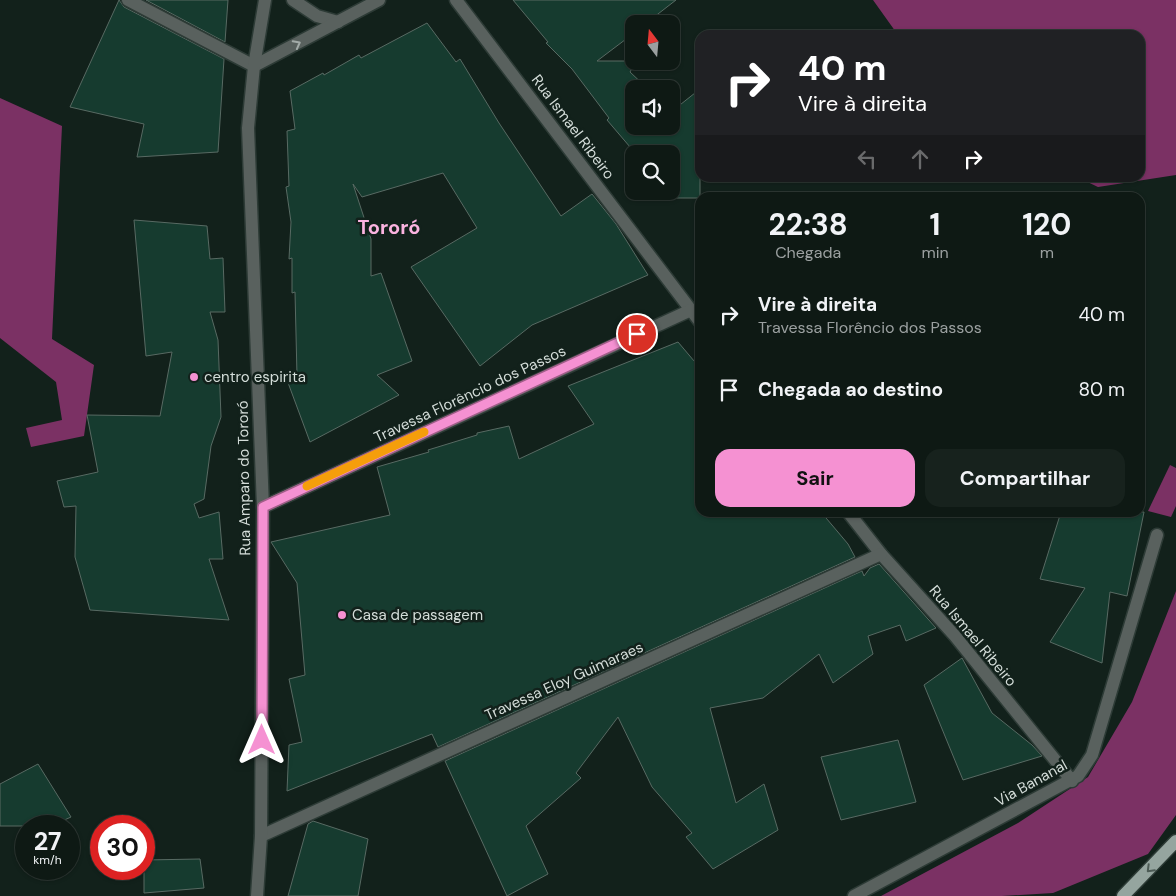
<!DOCTYPE html>
<html lang="pt">
<head>
<meta charset="utf-8">
<style>
	body { margin:0; font-family:"DM Sans",sans-serif; background:#17221d; color:#f1f3f6; height:100vh; display:flex; flex-direction:column; font-size:19px; white-space:nowrap }
	* { box-sizing:border-box; margin:0 }
	p { font-size:16px; color:#9ba0a0 }
	.icon { flex:none; width:28px; height:28px; fill:none; stroke:currentColor; stroke-width:2; stroke-linecap:round; stroke-linejoin:round }
	.map { position:relative; flex:1; overflow:hidden }
	.sheet { position:absolute; left:695px; top:192px; width:450px; height:325px; display:flex; flex-direction:column; background:#0e1914; border-radius:15px; box-shadow:0 1px 4px #0004,0 0 0 1px #2e3834 }
	.sheet>* { flex:none }
	.banner { position:absolute; left:695px; top:30px; width:450px; height:152px; border-radius:15px; box-shadow:0 1px 4px #0004,0 0 0 1px #2e3834; background:#202124; color:#fff; overflow:hidden }
	.needle { width:32px; rotate:344deg }
	.tools { position:absolute; left:625px; top:15px; display:grid; gap:10px }
	.tools a { display:grid; place-items:center; width:55px; height:55px; border-radius:10px; background:#0e1914; box-shadow:0 1px 4px #0004,0 0 0 1px #2e3834; font-size:25px }
	.speed { position:absolute; left:15px; top:815px; display:flex; gap:10px; font-size:25px; font-weight:700; text-align:center }
	.speed>* { display:grid; place-content:center; width:65px; height:65px; border-radius:50%; background:#0e1914; box-shadow:0 1px 4px #0004,0 0 0 1px #2e3834; line-height:1 }
	.speed small { font-size:12px; font-weight:400 }
	.speed .limit { border:8px solid #d22; background:#fff; color:#111 }
	.pin { position:absolute; display:grid; place-items:center; width:42px; height:42px; color:#fff; margin:-21px; border:2px solid #fff; border-radius:50%; box-shadow:0 1px 5px #0007 }
	.me { position:absolute; width:55px; margin:-28px; rotate:0deg; stroke-linejoin:round; filter:drop-shadow(0 0 4px #0008) }
	.turn { display:flex; align-items:center; gap:18px; height:105px; padding:0 20px; font-size:22px }
	.turn .icon { width:65px; height:65px; stroke-width:2.5 }
	.turn b { display:block; font-size:35px; line-height:42px }
	.lanes { display:flex; align-items:center; height:48px; padding:0 20px; background:#0003; justify-content:center; gap:25px; direction:ltr }
	.lanes .off { opacity:.35 }
	.eta { display:flex; justify-content:space-evenly; align-items:center; height:85px; text-align:center }
	.eta b { font-size:30px; font-weight:700; line-height:35px }
	.button { display:flex; gap:10px; margin-top:auto; padding:10px 20px }
	.button a { flex:1; height:58px; border-radius:15px; background:#f591d2; color:#111; font-size:20px; font-weight:700; line-height:58px; text-align:center }
	.button a+a { background:#17221d; color:#f1f3f6 }
	ul { padding:0; list-style:none }
	li { display:flex; align-items:center; gap:15px; height:75px; padding:0 20px }
	li div { flex:1 }
	li b { display:block; font-size:19px }
	li em { font-style:normal }
	.map>svg:first-child { display:block }
	.forest { fill:#7b3164 }
	.building { fill:#163b2f; stroke:#586a63 }
	.lines { fill:none; stroke-linecap:round; stroke-linejoin:round }
	.street-casing { stroke:#2d3b36; stroke-width:15 }
	.primary-casing { stroke:#2d3b36; stroke-width:15 }
	.street { stroke:#59615e; stroke-width:12 }
	.primary { stroke:#95a59f; stroke-width:12 }
	.oneway { stroke:#a3aba8 }
	.oneway2 { stroke:#4d5c56 }
	.route-casing { stroke:#9f5e88; stroke-width:12 }
	.route { stroke:#f591d2; stroke-width:9 }
	.slow { stroke:#f59e0b; stroke-width:9 }
	.poi-dot { fill:#f591d2; stroke:#12211b; stroke-width:2 }
	.labels { text-anchor:middle; dominant-baseline:central; stroke-width:5; stroke-linejoin:round; paint-order:stroke }
	.street-label { font-size:15px; fill:#d4ddd9; stroke:#12211b }
	.poi-label { font-size:15px; fill:#d4ddd9; stroke:#12211b; text-anchor:start }
	.district-label { font-size:20px; font-weight:bold; fill:#fbb3e0; stroke:#12211b }
</style>
</head>
<body>
<div class="map">
<svg width="1176" height="896" viewBox="0 0 1176 896">
	<rect width="100%" height="100%" fill="#12211b"/>
	<!-- forest -->
	<g class="forest">
		<path d="M 873,0 L 1176,0 L 1176,175 L 1098,187 L 1079,178 L 1140,178 L 1140,35 L 898,35 Z"/>
		<path d="M 0,98 L 62,126 L 52,339 L 94,365 L 84,436 L 31,447 L 26,428 L 62,420 L 56,382 L 0,338 Z"/>
		<path d="M 1170,465 L 1176,468 L 1176,506 L 1171,517 L 1148,511 Z"/>
		<path d="M 1176,591 L 1176,815 L 1148,854 L 1053,893 L 1002,896 L 881,896 L 1018,823 L 1088,777 L 1132,702 Z"/>
	</g>
	<!-- building -->
	<g class="building">
		<path d="M 119,0 L 124,7 L 224,59 L 218,152 L 137,157 L 144,124 L 70,107 Z"/>
		<path d="M 146,0 L 228,0 L 225,42 Z"/>
		<path d="M 513,0 L 676,0 L 645,24 L 634,24 L 634,33 L 597,61 L 636,61 L 630,72 L 648,89 L 634,89 L 634,126 L 671,126 L 671,112 L 700,89 L 700,198 L 671,198 L 671,154 L 636,154 L 607,120 L 609,118 L 572,69 L 546,43 L 548,42 Z"/>
		<path d="M 427,23 L 456,62 L 460,59 L 499,123 L 561,216 L 592,194 L 616,224 L 648,275 L 532,325 L 480,366 L 411,267 L 477,228 L 443,173 L 362,197 L 353,184 L 371,239 L 371,276 L 381,273 L 412,361 L 377,375 L 399,395 L 310,442 L 287,380 L 297,376 L 295,292 L 292,293 L 292,258 L 289,259 L 291,222 L 286,187 L 289,186 L 287,131 L 295,129 L 290,91 L 323,73 L 324,75 L 359,55 L 361,58 Z"/>
		<path d="M 134,220 L 207,226 L 210,259 L 223,258 L 225,312 L 210,312 L 218,340 L 221,417 L 211,446 L 204,499 L 194,504 L 199,518 L 219,512 L 223,559 L 209,559 L 229,620 L 90,610 L 75,557 L 76,506 L 64,507 L 57,481 L 98,472 L 87,415 L 160,416 L 172,352 L 146,356 Z"/>
		<path d="M 678,342 L 700,368 L 700,512 L 821,512 L 848,544 L 855,557 L 438,747 L 432,734 L 287,791 L 289,745 L 302,742 L 289,679 L 305,675 L 297,583 L 271,542 L 390,515 L 377,467 L 429,452 L 428,450 L 477,435 L 477,433 L 509,426 L 519,459 L 594,424 L 568,386 Z"/>
		<path d="M 1061,512 L 1144,512 L 1127,596 L 1110,592 L 1102,663 L 1050,642 L 1085,588 L 1040,579 Z"/>
		<path d="M 879,564 L 936,628 L 906,641 L 900,625 L 868,636 L 873,654 L 833,683 L 819,654 L 763,698 L 710,708 L 736,803 L 764,784 L 778,830 L 713,869 L 686,837 L 692,833 L 652,787 L 618,717 L 576,773 L 581,778 L 526,826 L 548,874 L 507,896 L 445,761 L 862,571 L 864,576 L 870,568 Z"/>
		<path d="M 962,658 L 992,713 L 1032,745 L 1042,756 L 963,780 L 924,685 Z"/>
		<path d="M 898,740 L 916,802 L 841,820 L 821,757 Z"/>
		<path d="M 38,764 L 71,817 L 51,826 L 0,826 L 0,784 Z"/>
		<path d="M 313,821 L 368,839 L 358,896 L 288,896 L 308,824 Z"/>
		<path d="M 200,859 L 204,888 L 144,893 L 144,860 Z"/>
	</g>
	<g class="lines">
		<defs>
			<g id="street">
				<path d="M 128,0 L 254,66"/>
				<path d="M 293,0 L 317,16 L 338,22"/>
				<path d="M 456,0 L 700,322"/>
				<path d="M 254,66 L 379,0"/>
				<path d="M 263,507 L 691,310"/>
				<path d="M 848,512 L 881,554 L 955,636 L 1072,781"/>
				<path d="M 261,836 L 881,554"/>
				<path d="M 257,896 L 261,836 L 263,507 L 248,128 L 254,66 L 265,0"/>
				<path d="M 854,896 L 1078,776 L 1092,755 L 1157,535"/>
			</g>
			<path id="primary" d="M 1123,896 L 1176,841"/>
		</defs>
		<!-- street casing -->
		<use href="#street" class="street-casing"/>
		<!-- primary casing -->
		<use href="#primary" class="primary-casing"/>
		<!-- street -->
		<use href="#street" class="street"/>
		<!-- primary -->
		<use href="#primary" class="primary"/>
	</g>
	<!-- one-way arrows -->
	<defs><path id="oneway-chevron" d="M-2-3.5L2.5 0L-2 3.5" fill="none" stroke-width="1.6" stroke-linecap="round" stroke-linejoin="round" transform="scale(1.25)"/></defs>
	<use class="oneway" href="#oneway-chevron" transform="translate(297 44) rotate(-28)"/>
	<use class="oneway2" href="#oneway-chevron" transform="translate(1150 869) rotate(135)"/>
	<g class="lines">
		<defs>
			<path id="route" d="M 262,740 L 263,507 L 637,334"/>
		</defs>
		<!-- route casing -->
		<use href="#route" class="route-casing"/>
		<!-- route -->
		<use href="#route" class="route"/>
		<!-- slow -->
		<path class="slow" d="M 307,486 L 424,432"/>
	</g>
	<!-- markers -->
	<g class="poi-dot">
		<circle cx="194" cy="377" r="5"/>
		<circle cx="342" cy="615" r="5"/>
	</g>
	<g class="labels">
		<!-- street labels -->
		<g class="street-label">
			<text transform="translate(573 127) rotate(53)">Rua Ismael Ribeiro</text>
			<text transform="translate(470 394) rotate(-25)">Travessa Florêncio dos Passos</text>
			<text transform="translate(244 478) rotate(-91)">Rua Amparo do Tororó</text>
			<text transform="translate(973 636) rotate(50)">Rua Ismael Ribeiro</text>
			<text transform="translate(564 681) rotate(-24)">Travessa Eloy Guimaraes</text>
			<text transform="translate(1031 783) rotate(-29)">Via Bananal</text>
		</g>
		<!-- poi labels -->
		<g class="poi-label">
			<text x="204" y="377">centro espirita</text>
			<text x="352" y="615">Casa de passagem</text>
		</g>
		<!-- district labels -->
		<g class="district-label">
			<text x="389" y="227">Tororó</text>
		</g>
	</g>
</svg>
<div class="tools">
<a><svg class="needle" viewBox="-14 -14 28 28"><path d="M0-13l5 13h-10z" fill="#e53935"/><path d="M0 13l5-13h-10z" fill="#9ba0a0"/></svg></a>
<a><svg class="icon" aria-label="sound" viewBox="0 0 24 24"><path d="M4 9h4l5-4v14l-5-4H4zM17 9q2 3 0 6"/></svg></a>
<a><svg class="icon" aria-label="search" viewBox="0 0 24 24"><circle cx="10" cy="10" r="6"/><path d="M15 15l6 6"/></svg></a>
</div>
<div class="speed"><div>27<small>km/h</small></div><div class="limit">30</div></div>
<div class="pin" style="left:637px;top:334px;background:#d93025"><svg class="icon" aria-label="arrive" viewBox="0 0 24 24"><path d="M6 21V4h12l-3 4 3 4H6"/></svg></div>
<svg class="me" style="left:262px;top:740px" viewBox="-20 -20 40 40"><path d="M0-17L14 15 0 8-14 15z" fill="#f591d2" stroke="#fff" stroke-width="4"/></svg>
<div class="banner">
<div class="turn"><svg class="icon" aria-label="right" viewBox="0 0 24 24"><path d="M7 20v-9h11M14 6l5 5-5 5"/></svg><div><b>40 m</b>Vire à direita</div></div>
<div class="lanes"><svg class="icon off" aria-label="left" viewBox="0 0 24 24"><path d="M17 20v-9H6M10 6l-5 5 5 5"/></svg><svg class="icon off" aria-label="ahead" viewBox="0 0 24 24"><path d="M12 20V5M6 11l6-6 6 6"/></svg><svg class="icon" aria-label="right" viewBox="0 0 24 24"><path d="M7 20v-9h11M14 6l5 5-5 5"/></svg></div>
</div>
<section class="sheet">
<div class="eta">
<div><b>22:38</b><p>Chegada</p></div>
<div><b>1</b><p>min</p></div>
<div><b>120</b><p>m</p></div>
</div>
<ul>
<li><svg class="icon" aria-label="right" viewBox="0 0 24 24"><path d="M7 20v-9h11M14 6l5 5-5 5"/></svg><div><b>Vire à direita</b><p>Travessa Florêncio dos Passos</p></div><em>40 m</em></li>
<li><svg class="icon" aria-label="arrive" viewBox="0 0 24 24"><path d="M6 21V4h12l-3 4 3 4H6"/></svg><div><b>Chegada ao destino</b></div><em>80 m</em></li>
</ul>
<div class="button"><a>Sair</a><a>Compartilhar</a></div>
</section>
</div>
</body>
</html>
